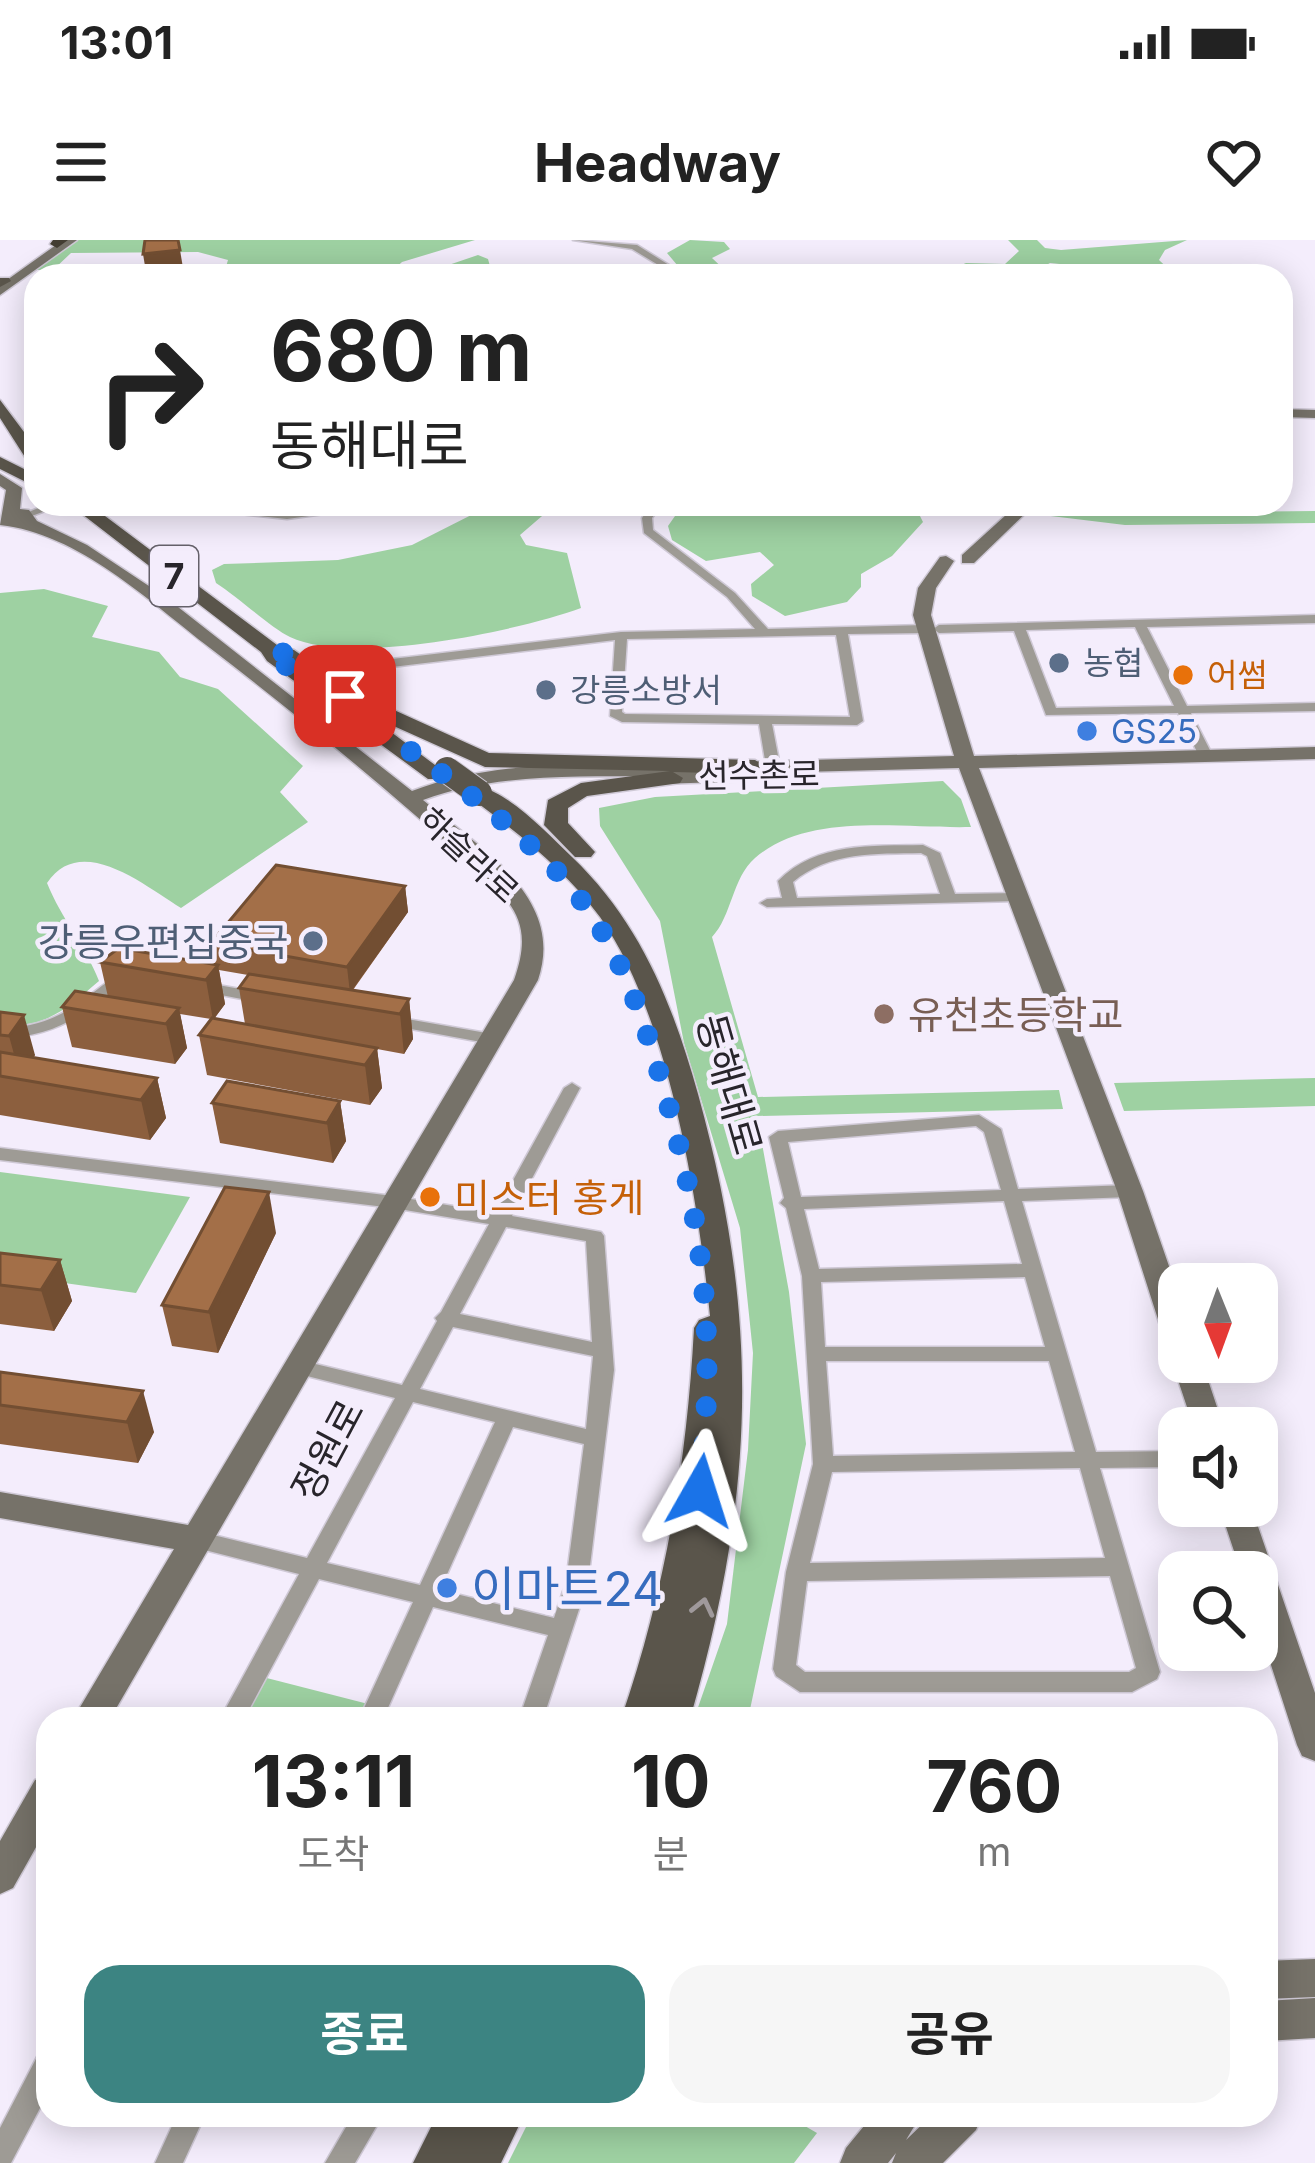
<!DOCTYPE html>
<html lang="ko">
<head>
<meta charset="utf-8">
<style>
	body { margin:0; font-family:Inter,"Noto Sans KR",sans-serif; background:#f6f6f6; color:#222; height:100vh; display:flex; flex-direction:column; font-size:45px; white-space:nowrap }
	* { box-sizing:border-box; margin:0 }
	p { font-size:39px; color:#767676 }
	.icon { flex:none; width:66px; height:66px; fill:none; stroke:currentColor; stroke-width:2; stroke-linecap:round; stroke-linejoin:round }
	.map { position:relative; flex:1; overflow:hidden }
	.sheet { position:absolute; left:36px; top:1467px; width:1242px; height:420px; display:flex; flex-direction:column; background:#fff; border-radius:36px; box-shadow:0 6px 30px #0003 }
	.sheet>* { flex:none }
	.top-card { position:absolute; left:24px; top:24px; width:1269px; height:252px; border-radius:36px; box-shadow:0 6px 30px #0003; background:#fff; color:#222; overflow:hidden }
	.needle { width:78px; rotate:179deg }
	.controls { position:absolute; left:1158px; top:1023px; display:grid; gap:24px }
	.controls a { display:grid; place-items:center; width:120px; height:120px; border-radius:24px; background:#fff; box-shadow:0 6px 30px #0003; font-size:60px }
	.pin { position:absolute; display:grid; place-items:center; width:102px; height:102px; color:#fff; margin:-51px; border-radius:24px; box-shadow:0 6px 18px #0006 }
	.me { position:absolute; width:132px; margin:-66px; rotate:6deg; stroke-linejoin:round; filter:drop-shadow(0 0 9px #0008) }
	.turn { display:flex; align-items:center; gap:42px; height:252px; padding:0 48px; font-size:54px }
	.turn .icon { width:156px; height:156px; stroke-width:2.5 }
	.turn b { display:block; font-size:84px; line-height:102px }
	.eta { display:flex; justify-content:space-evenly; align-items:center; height:204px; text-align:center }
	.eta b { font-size:72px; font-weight:700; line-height:84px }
	.button { display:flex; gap:24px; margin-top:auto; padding:24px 48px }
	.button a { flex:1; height:138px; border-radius:36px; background:#3c8482; color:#fff; font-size:48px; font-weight:700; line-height:138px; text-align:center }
	.button a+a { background:#f6f6f6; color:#222 }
	.status { display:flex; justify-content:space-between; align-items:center; height:84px; padding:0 60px; background:#fff; direction:ltr }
	.status svg { height:33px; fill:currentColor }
	header { display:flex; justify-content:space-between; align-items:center; height:156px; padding:0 48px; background:#fff; font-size:54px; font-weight:700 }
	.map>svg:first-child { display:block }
	.green { fill:#9ed1a2 }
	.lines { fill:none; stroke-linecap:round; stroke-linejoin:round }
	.street-casing { stroke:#cfc9d6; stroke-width:3 }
	.secondary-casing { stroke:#cfc9d6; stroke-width:3 }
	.primary-casing { stroke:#cfc9d6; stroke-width:3 }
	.highway-casing { stroke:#cfc9d6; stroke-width:3 }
	.street { fill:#9e9b95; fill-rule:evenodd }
	.secondary { fill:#767269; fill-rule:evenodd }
	.primary { fill:#5a554b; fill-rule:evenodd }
	.highway { fill:#433d32; fill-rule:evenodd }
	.primary-bridge-casing { stroke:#cfc9d6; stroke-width:28; stroke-linecap:butt }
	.primary-bridge { stroke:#5a554b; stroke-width:26 }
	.wall { fill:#8c5f3e; fill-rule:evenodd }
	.shaded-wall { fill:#724e32 }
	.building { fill:#a36f48; stroke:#724e32; stroke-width:3 }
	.oneway { stroke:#9f999b }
	.route { stroke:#1a73e8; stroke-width:21; stroke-dasharray:0 37.8 }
	.service-dot { fill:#5c6f8a; stroke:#f4edfc; stroke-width:4.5 }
	.food-dot { fill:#e8710a; stroke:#f4edfc; stroke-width:4.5 }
	.shop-dot { fill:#3f7fe0; stroke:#f4edfc; stroke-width:4.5 }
	.education-dot { fill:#8d6e63; stroke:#f4edfc; stroke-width:4.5 }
	.labels { text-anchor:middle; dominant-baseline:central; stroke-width:9; stroke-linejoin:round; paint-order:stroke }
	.far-service-label { font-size:33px; fill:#4e5e75; stroke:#f4edfc; text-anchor:start }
	.far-food-label { font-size:33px; fill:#c56008; stroke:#f4edfc; text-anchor:start }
	.far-shop-label { font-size:33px; fill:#366cbe; stroke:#f4edfc; text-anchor:start }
	.far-street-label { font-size:33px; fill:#28252b; stroke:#f4edfc }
	.shield { fill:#f4edfc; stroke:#65616a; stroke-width:3 }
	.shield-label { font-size:36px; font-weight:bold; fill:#28252b }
	.service-label { font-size:39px; fill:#4e5e75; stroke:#f4edfc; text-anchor:end }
	.education-label { font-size:39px; fill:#785e54; stroke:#f4edfc; text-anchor:start }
	.street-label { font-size:39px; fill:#28252b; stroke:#f4edfc }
	.food-label { font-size:39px; fill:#c56008; stroke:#f4edfc; text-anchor:start }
	.near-shop-label { font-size:48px; fill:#366cbe; stroke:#f4edfc; text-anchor:start }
</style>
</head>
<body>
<div class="status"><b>13:01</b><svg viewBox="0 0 49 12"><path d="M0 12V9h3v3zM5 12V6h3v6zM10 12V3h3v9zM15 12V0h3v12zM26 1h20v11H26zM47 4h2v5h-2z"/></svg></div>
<header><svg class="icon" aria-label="menu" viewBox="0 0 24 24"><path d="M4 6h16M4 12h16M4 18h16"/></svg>Headway<svg class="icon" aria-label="heart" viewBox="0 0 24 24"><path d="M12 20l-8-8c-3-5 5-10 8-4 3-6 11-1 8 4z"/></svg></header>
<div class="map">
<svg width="1315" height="1923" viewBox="0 0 1315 1923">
	<rect width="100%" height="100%" fill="#f4edfc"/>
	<!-- green -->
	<g class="green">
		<path d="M 69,0 L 475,0 L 402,22 L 391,32 L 428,32 L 478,15 L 488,19 L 491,30 L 485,36 L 180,36 L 225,30 L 228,20 L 198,12 L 71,13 L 53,30 L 29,30 Z"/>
		<path d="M 690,0 L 724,2 L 730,9 L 712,18 L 731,36 L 680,36 L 683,32 L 667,13 Z"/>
		<path d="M 1008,0 L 1037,0 L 1045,8 L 1061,10 L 1187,0 L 1165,10 L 1159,20 L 1176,36 L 1050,23 L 1037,30 L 1057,36 L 935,36 L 966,23 L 1005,24 L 1019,11 Z"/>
		<path d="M 493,264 L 630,264 L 625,271 L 549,270 L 520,295 L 526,305 L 567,313 L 581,368 C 519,391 351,426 290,397 C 271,388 238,357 216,343 L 212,330 L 224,324 L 338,320 L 412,305 Z"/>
		<path d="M 816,264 L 914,264 L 923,282 L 892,316 L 861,334 L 861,347 L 847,362 L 785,376 L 752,356 L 751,344 L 774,325 L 760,312 L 706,321 L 672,300 L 668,286 L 675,276 Z"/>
		<path d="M 1034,264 L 1098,274 L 1315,271 L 1315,283 L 1125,285 L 1026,273 Z"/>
		<path d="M 44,349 L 108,366 L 92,397 L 159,412 L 180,437 L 218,449 L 303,526 L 280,552 L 308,582 L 181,668 C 145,646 81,592 47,643 C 62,680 85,705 99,741 C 66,769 45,789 0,785 L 0,353 Z"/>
		<path d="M 943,541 L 961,559 L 971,587 C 905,589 809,571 755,618 C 732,638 732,676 712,697 L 758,857 L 1059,850 L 1063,869 L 757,876 L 789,1052 L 806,1204 L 748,1479 L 694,1479 L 727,1384 L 748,1210 L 753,1113 L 740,988 L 684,803 L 660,681 L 600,586 L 599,568 L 655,557 Z"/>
		<path d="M 1315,838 L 1315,866 L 1124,871 L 1114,843 Z"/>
		<path d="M 0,932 L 190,957 L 136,1053 L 0,1034 Z"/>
		<path d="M 255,1435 L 376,1466 L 371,1479 L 232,1479 Z"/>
		<path d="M 532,1875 L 786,1875 L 817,1893 L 794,1923 L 508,1923 Z"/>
	</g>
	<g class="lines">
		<defs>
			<g id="street">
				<path d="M 573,0 L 637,5 L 669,25 L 660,36 L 652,36 L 660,26 L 632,9 Z"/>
				<path d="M 48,264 L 64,264 L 29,277 L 24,274 Z"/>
				<path d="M 170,264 C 208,264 247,272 285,273 C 317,273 349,264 381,264 L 376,267 L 287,279 L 175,267 Z"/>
				<path d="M 652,264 L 662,264 L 652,278 L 653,290 L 735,353 L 768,389 L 925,385 L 931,389 L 925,393 L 848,394 L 863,481 L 857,485 L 772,484 L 780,526 L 773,530 L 766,526 L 759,484 L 622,482 L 610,476 L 615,400 L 392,427 L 386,423 L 392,419 L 621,392 L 755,389 L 727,357 L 644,293 L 642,278 ZM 836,395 L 850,477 L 625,474 L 622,472 L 627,399 Z"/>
				<path d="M 1315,375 L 1315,383 L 1147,387 L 1187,466 L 1315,463 L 1315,471 L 1191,473 L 1213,516 L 1206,520 L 1199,516 L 1178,473 L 1046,475 L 1014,391 L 939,393 L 933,389 L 939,385 ZM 1135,387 L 1174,466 L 1056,468 L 1026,390 Z"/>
				<path d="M 923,605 L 940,613 L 955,654 L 1019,653 L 1026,657 L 1019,661 L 767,667 L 760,663 L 767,659 L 782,658 L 778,641 C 816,602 872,606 923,605 ZM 921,613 L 927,616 L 940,654 L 797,658 L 793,642 C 830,611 875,614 921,613 Z"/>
				<path d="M 122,733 L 128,735 L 130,738 L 128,741 C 88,773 53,798 0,798 L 0,788 C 36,788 62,777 90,755 C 101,747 110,739 122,733 Z"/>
				<path d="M 201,742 L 263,753 L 271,758 L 263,763 L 195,750 L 193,747 L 195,744 Z"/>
				<path d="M 390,776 L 492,794 L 500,799 L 492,804 L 384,784 L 382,781 L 384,778 Z"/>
				<path d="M 572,843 L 580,848 L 512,976 L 601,992 L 604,996 L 614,1130 L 588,1342 L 543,1479 L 519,1479 L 548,1395 L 433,1367 L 383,1479 L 359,1479 L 413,1362 L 319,1339 L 244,1479 L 220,1479 L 299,1334 L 189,1306 L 186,1300 L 189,1294 L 197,1291 L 307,1318 L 395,1158 L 299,1134 L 292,1132 L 289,1127 L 292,1122 L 299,1120 L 402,1145 L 437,1081 L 435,1078 L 441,1072 L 489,984 L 393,968 L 0,920 L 0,908 L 393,956 L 495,973 L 564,848 ZM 506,987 L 586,1001 L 592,1102 L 460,1074 ZM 453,1087 L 593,1116 L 586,1189 L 420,1149 ZM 413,1162 L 495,1182 L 420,1345 L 327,1323 ZM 513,1187 L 584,1204 L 566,1342 L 554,1378 L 440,1350 Z"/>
				<path d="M 979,875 L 1001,889 L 1018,949 L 1130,945 L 1139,951 L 1130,957 L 1022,961 L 1096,1212 L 1179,1211 L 1179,1227 L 1100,1228 L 1160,1432 L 1157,1439 L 1132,1452 L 800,1452 L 776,1436 L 773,1429 L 786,1332 L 813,1224 L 802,1036 L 786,968 L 780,963 L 784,958 L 769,897 L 778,891 ZM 976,886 L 984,892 L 1001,950 L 801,957 L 788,902 ZM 1004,961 L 1022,1024 L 819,1029 L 804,969 ZM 1025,1037 L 1045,1107 L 825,1107 L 821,1042 ZM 826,1121 L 1049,1121 L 1075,1212 L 833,1216 ZM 1080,1228 L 1105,1318 L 810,1323 L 832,1232 ZM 1110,1336 L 1136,1428 L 1129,1432 L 805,1432 L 796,1425 L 807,1341 Z"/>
				<path d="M 48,1811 L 48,1853 L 11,1923 L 0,1923 L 0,1888 L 38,1815 Z"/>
				<path d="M 177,1875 L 205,1875 L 183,1923 L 155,1923 Z"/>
				<path d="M 353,1875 L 383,1875 L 355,1923 L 325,1923 Z"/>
			</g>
			<g id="secondary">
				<path d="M 63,0 L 77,0 L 0,55 L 0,45 Z"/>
				<path d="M 1281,169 L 1315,170 L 1315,178 L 1281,177 Z"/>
				<path d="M 0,234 L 22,248 L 20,269 L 29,270 L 37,281 L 87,305 L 164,356 L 412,551 C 497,519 588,525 677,523 L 684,525 L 686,531 L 724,530 L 726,524 L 733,522 L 954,516 L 913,375 L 918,348 L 940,317 L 946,316 L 954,321 L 936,348 L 931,375 L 974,516 L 1315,507 L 1315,519 L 979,528 L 1143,951 L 1179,1055 L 1179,1109 L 1169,1105 L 1164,1098 L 1117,951 L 959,528 L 762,533 L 753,541 L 659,544 L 652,542 L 651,536 C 574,537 496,533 423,560 C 479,608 566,657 538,740 L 110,1479 L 73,1479 L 174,1309 L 0,1278 L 0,1252 L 188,1285 L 514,740 C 535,682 512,662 472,625 C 387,549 300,477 210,408 C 150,362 78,293 0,285 L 6,250 L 0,246 Z"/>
				<path d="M 1018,264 L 1035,264 L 974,323 L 962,323 L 962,315 Z"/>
				<path d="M 1179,1114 L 1179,1122 L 1202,1122 L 1224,1188 L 1194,1188 L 1172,1122 Z"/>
				<path d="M 1219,1266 L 1251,1266 L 1315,1453 L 1315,1521 L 1302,1516 L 1297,1505 L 1257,1382 L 1257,1332 L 1241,1332 Z"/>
				<path d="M 48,1536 L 48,1586 L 13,1648 L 0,1654 L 0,1601 L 35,1540 Z"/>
				<path d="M 1315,1719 L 1315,1757 L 1266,1759 L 1266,1721 Z"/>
				<path d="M 1315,1758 L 1315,1798 L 1266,1801 L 1266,1761 Z"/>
				<path d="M 873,1875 L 921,1875 L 906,1900 L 932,1875 L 982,1875 L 976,1890 L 943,1923 L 892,1923 L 896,1913 L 888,1923 L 840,1923 L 846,1908 Z"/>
			</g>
			<g id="primary">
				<path d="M 0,38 L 9,38 L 11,41 L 0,47 Z"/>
				<path d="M 0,160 L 36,208 L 36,226 L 30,225 L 0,178 Z"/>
				<path d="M 0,217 L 36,235 L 36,247 L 0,229 Z"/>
				<path d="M 69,264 L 89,264 L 277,405 L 294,410 L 352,451 L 489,513 L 755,520 L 766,527 L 755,534 L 673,532 L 683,538 L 680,543 L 587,556 L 568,568 L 568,583 L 595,612 L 591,617 L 575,617 L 544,585 L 548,560 L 581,543 L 670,531 L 485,527 L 367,474 L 447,534 L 444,539 L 428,539 L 267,421 L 261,412 Z"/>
				<path d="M 479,546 C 512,555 548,594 572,617 C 641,683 673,765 698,854 C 761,1082 755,1253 690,1479 L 621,1479 C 665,1351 687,1223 694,1088 L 699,1080 L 710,1076 C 698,959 669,775 600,677 C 565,629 518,593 471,558 L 468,553 Z"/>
				<path d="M 437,1875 L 524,1875 L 501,1923 L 413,1923 Z"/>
			</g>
			<path id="highway" d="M 68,0 L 57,8 L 50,4 L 53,0 Z"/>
		</defs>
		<!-- street casing -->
		<use href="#street" class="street-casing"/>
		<!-- secondary casing -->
		<use href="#secondary" class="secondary-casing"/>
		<!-- primary casing -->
		<use href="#primary" class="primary-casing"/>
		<!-- highway casing -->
		<use href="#highway" class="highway-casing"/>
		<!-- street -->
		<use href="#street" class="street"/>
		<!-- secondary -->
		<use href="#secondary" class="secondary"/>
		<!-- primary -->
		<use href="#primary" class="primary"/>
		<!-- highway -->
		<use href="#highway" class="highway"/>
		<defs>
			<path id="primary-bridge" d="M 447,530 L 479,553"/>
		</defs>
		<!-- primary-bridge casing -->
		<use href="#primary-bridge" class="primary-bridge-casing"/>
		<!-- primary-bridge -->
		<use href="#primary-bridge" class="primary-bridge"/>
	</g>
	<!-- wall -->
	<g class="wall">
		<path d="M 405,646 L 408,672 L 353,750 L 409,759 L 413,799 L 404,814 L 377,809 L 382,848 L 370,865 L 207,835 L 199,795 L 211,779 L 180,774 L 187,808 L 175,824 L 72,807 L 62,767 L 108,757 L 100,722 L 215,724 L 211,703 ZM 219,730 L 248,735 L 239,748 L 245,784 L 214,779 L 225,764 Z"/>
		<path d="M 0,772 L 35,815 L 33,818 L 157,838 L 166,878 L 150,900 L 0,875 Z"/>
		<path d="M 340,861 L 346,901 L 333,923 L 220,903 L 212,863 Z"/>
		<path d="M 276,993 L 218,1113 L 172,1106 L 162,1065 Z"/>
		<path d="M 0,1013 L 60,1020 L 72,1061 L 54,1091 L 0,1084 Z"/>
		<path d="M 0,1132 L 154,1192 L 138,1223 L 0,1204 Z"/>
	</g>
	<!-- shaded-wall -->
	<g class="shaded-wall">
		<path d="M 180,10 L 183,28 L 146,32 L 143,14 Z"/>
		<path d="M 405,646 L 408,672 L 350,753 L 347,727 Z"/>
		<path d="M 218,725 L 225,764 L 213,780 L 206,740 Z"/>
		<path d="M 409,759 L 413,799 L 404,814 L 400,774 Z"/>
		<path d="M 179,768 L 187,808 L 175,824 L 166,784 Z"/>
		<path d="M 24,775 L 35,815 L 20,836 L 9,796 Z"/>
		<path d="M 377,808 L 382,848 L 370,865 L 365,825 Z"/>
		<path d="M 157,838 L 166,878 L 150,900 L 141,860 Z"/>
		<path d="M 340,861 L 346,901 L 333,923 L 327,883 Z"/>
		<path d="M 269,952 L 276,993 L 218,1113 L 209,1072 Z"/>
		<path d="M 60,1020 L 72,1061 L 54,1091 L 41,1050 Z"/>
		<path d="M 143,1151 L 154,1192 L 138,1223 L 127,1182 Z"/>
	</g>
	<!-- building -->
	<g class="building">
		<path d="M 145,0 L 178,0 L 180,10 L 143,14 Z"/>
		<path d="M 276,625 L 405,646 L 347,727 L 211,703 Z"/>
		<path d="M 119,708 L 218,725 L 206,740 L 100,722 Z"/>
		<path d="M 249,734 L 409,759 L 400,774 L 239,748 Z"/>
		<path d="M 75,751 L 179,768 L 166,784 L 62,767 Z"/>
		<path d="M 0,772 L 24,775 L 9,796 L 0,795 Z"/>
		<path d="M 212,778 L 377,808 L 365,825 L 199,795 Z"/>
		<path d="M 0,812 L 157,838 L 141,860 L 0,836 Z"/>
		<path d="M 227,841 L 340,861 L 327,883 L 212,863 Z"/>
		<path d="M 225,947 L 269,952 L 209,1072 L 162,1065 Z"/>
		<path d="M 0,1013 L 60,1020 L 41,1050 L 0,1045 Z"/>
		<path d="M 0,1132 L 143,1151 L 127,1182 L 0,1165 Z"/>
	</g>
	<!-- one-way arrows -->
	<defs><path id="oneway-chevron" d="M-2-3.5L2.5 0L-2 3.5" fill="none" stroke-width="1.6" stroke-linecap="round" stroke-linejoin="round" transform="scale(3)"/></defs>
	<use class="oneway" href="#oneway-chevron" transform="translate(703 1367) rotate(-77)"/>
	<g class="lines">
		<!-- route -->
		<path class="route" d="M 345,456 L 286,414 L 270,409 L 274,417 C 365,482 488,556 562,637 C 615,696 639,764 661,839 C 705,989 716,1094 700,1251"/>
	</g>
	<!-- markers -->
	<g class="service-dot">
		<circle cx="1059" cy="423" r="12"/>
		<circle cx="546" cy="450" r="12"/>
		<circle cx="313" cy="701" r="12"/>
	</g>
	<g class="food-dot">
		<circle cx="1183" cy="435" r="12"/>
		<circle cx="430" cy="957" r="12"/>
	</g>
	<g class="shop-dot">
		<circle cx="1087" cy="491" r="12"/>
		<circle cx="447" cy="1348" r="12"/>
	</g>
	<circle class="education-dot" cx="884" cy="774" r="12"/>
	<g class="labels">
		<!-- far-service labels -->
		<g class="far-service-label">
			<text x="1083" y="423">농협</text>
			<text x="570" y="450">강릉소방서</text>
		</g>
		<!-- far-food labels -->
		<g class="far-food-label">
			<text x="1207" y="435">어썸</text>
		</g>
		<!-- far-shop labels -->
		<g class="far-shop-label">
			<text x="1111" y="491">GS25</text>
		</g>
		<!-- far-street labels -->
		<g class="far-street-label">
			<text transform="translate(759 535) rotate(-1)">선수촌로</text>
			<text transform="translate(469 615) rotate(43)">하슬라로</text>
		</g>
		<!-- shield labels -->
		<rect class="shield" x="150" y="306" width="48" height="60" rx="9"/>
		<g class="shield-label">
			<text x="174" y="336">7</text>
		</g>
		<!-- service labels -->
		<g class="service-label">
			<text x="289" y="701">강릉우편집중국</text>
		</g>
		<!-- education labels -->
		<g class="education-label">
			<text x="908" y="774">유천초등학교</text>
		</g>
		<!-- street labels -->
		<g class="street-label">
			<text transform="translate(730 844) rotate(74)">동해대로</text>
			<text transform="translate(327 1210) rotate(-62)">정원로</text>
		</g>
		<!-- food labels -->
		<g class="food-label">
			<text x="454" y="957">미스터 홍게</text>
		</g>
		<!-- near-shop labels -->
		<g class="near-shop-label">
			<text x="471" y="1348">이마트24</text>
		</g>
	</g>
</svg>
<div class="controls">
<a><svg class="needle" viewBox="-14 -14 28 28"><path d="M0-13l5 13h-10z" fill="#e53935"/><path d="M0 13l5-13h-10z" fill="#767676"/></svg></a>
<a><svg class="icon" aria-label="sound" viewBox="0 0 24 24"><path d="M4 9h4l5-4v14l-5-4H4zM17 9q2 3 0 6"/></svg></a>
<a><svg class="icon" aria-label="search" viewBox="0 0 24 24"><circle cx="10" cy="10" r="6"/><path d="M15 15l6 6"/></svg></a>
</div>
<div class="pin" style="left:345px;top:456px;background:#d93025"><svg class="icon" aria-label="arrive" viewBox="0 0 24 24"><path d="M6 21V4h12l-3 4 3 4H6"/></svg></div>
<svg class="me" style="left:700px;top:1251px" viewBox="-20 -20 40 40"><path d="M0-17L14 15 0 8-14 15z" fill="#1a73e8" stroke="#fff" stroke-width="4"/></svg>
<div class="top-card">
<div class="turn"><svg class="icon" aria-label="right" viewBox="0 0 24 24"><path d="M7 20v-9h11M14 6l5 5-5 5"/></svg><div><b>680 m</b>동해대로</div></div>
</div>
<section class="sheet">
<div class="eta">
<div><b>13:11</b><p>도착</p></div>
<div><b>10</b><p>분</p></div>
<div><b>760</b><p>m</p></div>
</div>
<div class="button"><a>종료</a><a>공유</a></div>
</section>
</div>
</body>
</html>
